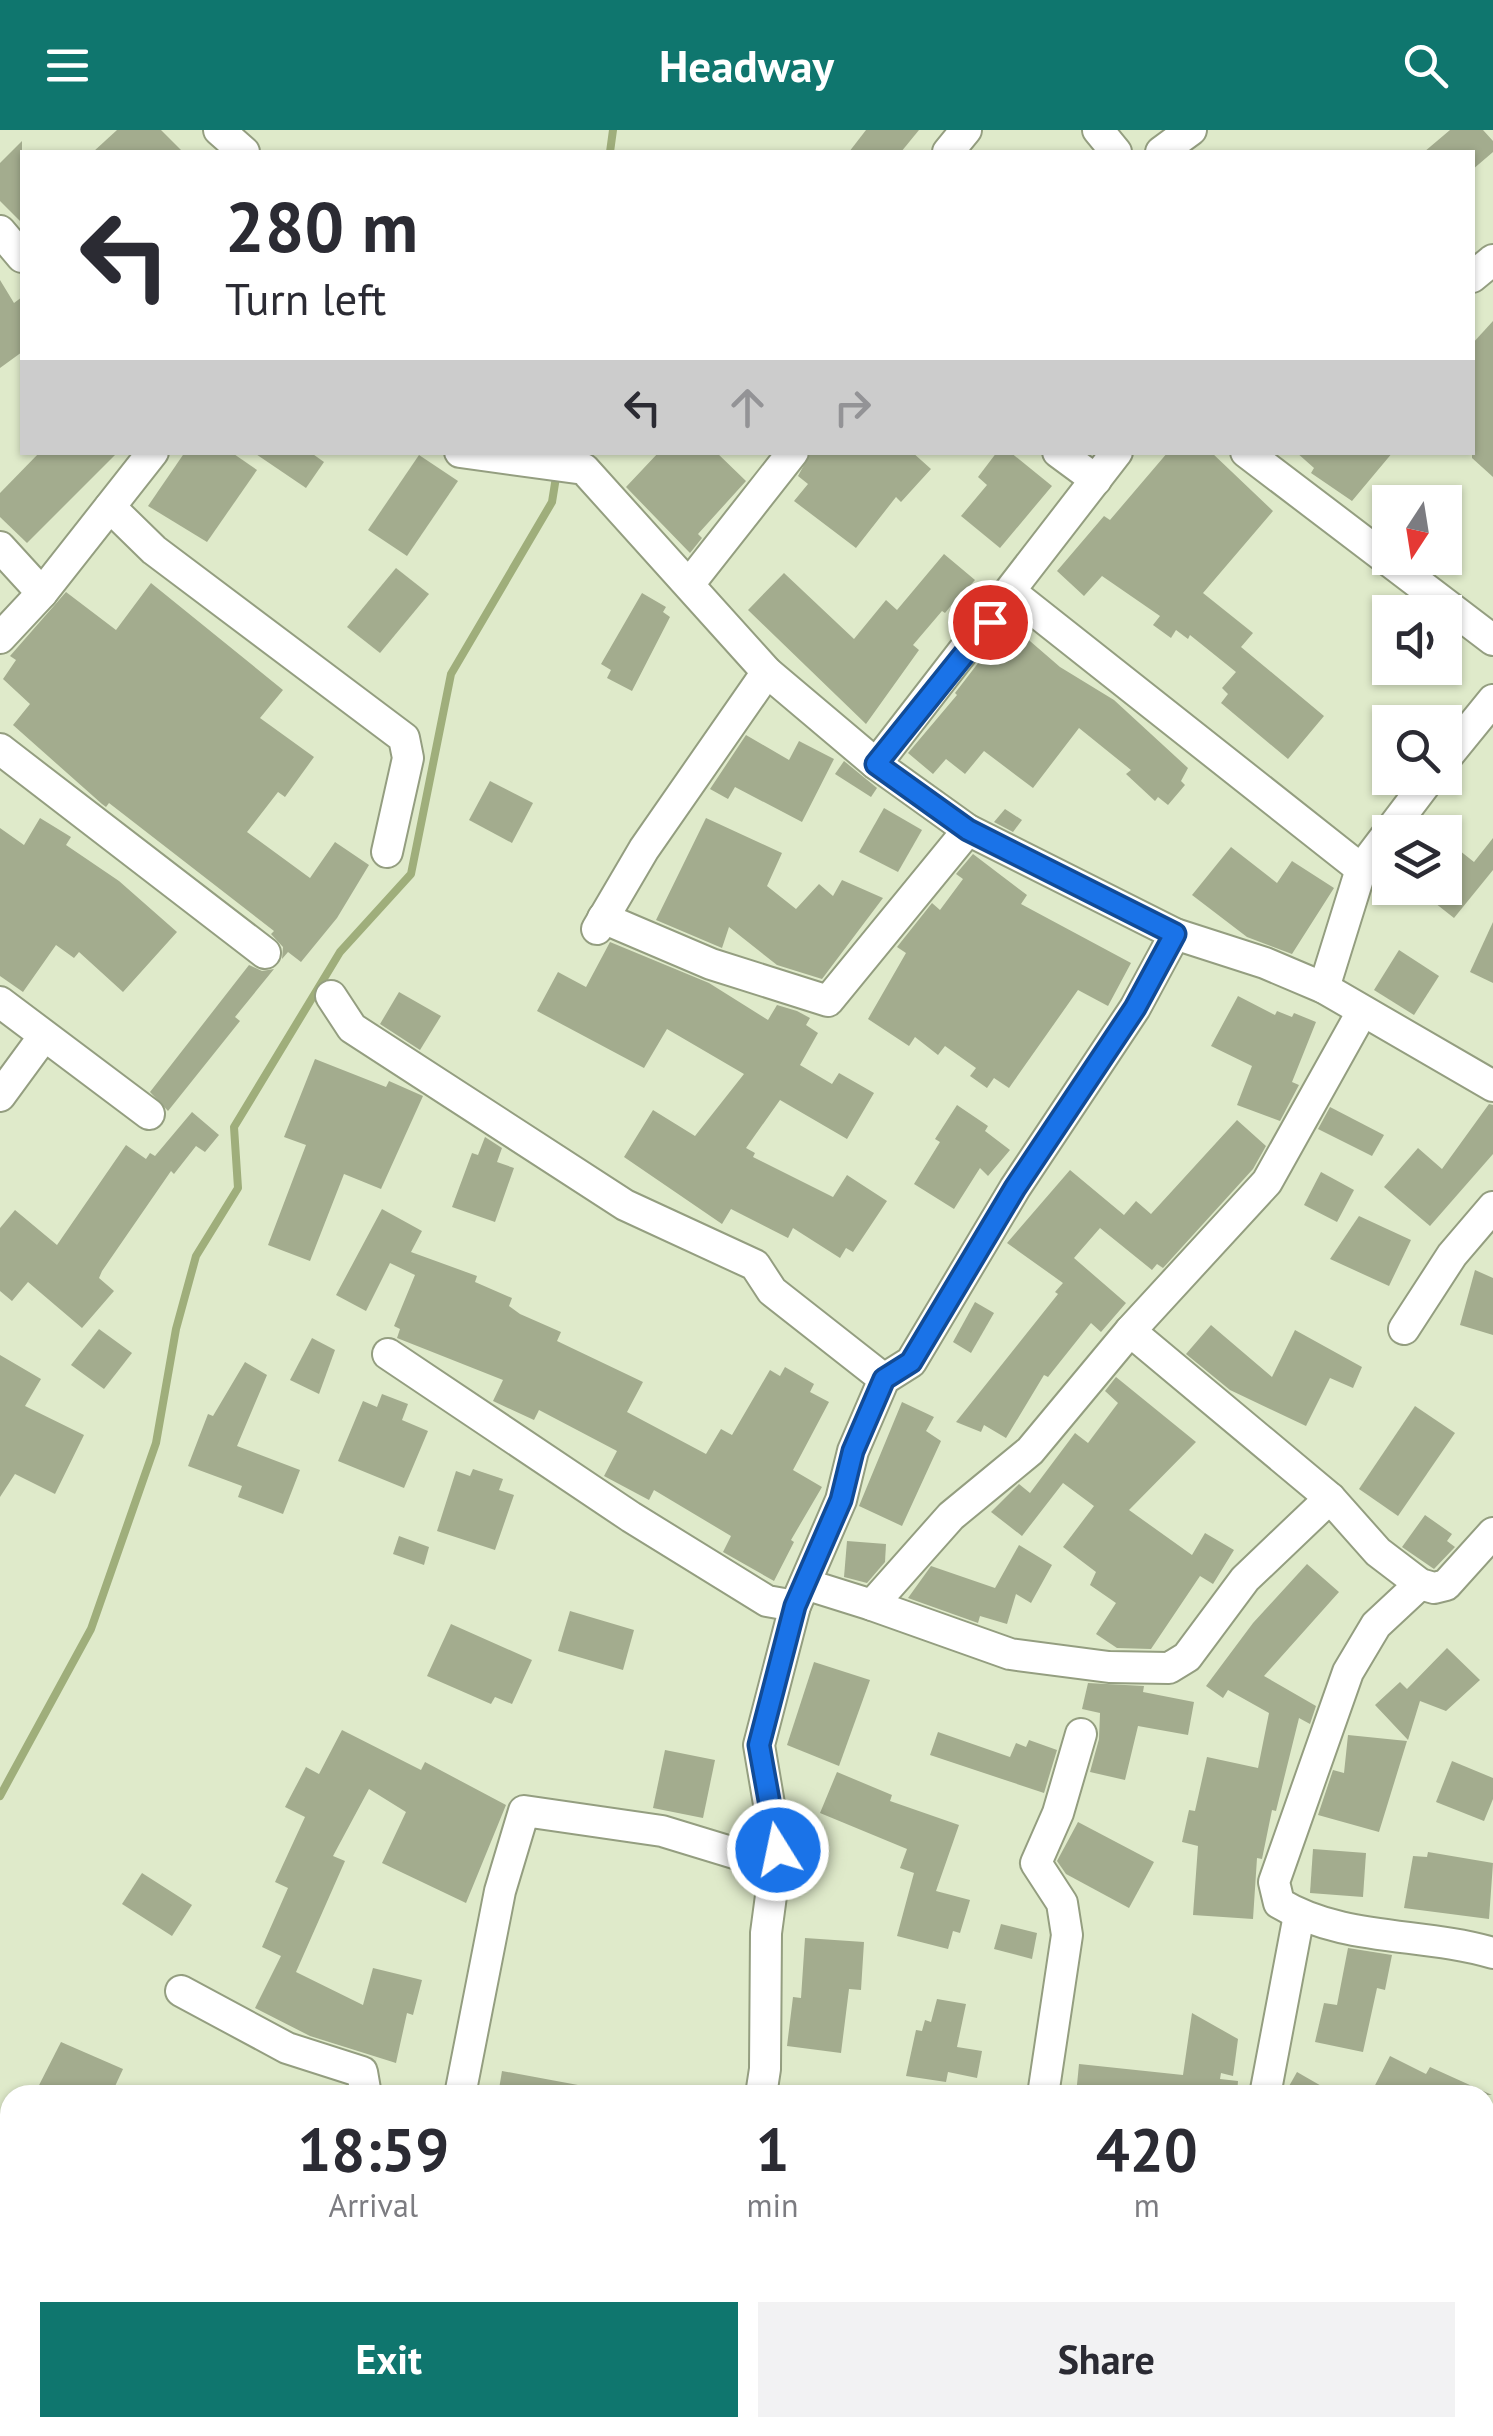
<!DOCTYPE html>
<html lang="en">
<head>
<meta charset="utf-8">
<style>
	body { margin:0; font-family:"PT Sans",sans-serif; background:#f2f2f3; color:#2b2b33; height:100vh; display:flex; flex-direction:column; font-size:38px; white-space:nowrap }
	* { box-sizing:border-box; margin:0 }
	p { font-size:32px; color:#7c7c81 }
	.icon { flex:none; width:55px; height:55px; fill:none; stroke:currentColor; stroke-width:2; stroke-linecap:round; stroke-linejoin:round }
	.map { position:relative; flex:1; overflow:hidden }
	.drawer { position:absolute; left:0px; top:1955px; width:1495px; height:352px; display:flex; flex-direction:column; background:#fff; border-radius:30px 30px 0 0; box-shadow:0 2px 8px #0004 }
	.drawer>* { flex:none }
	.banner { position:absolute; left:20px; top:20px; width:1455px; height:305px; border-radius:0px; box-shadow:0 2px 8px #0004; background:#fff; color:#2b2b33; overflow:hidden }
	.needle { width:65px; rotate:192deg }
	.controls { position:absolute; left:1372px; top:355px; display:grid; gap:20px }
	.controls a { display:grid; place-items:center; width:90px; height:90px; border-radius:0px; background:#fff; box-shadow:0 2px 8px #0004; font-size:50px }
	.pin { position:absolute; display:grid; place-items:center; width:85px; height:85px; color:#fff; margin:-42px; border:5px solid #fff; border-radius:50%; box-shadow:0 2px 10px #0007 }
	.me { position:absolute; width:110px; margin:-55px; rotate:350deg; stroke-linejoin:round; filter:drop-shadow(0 0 8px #0008) }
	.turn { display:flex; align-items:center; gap:35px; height:210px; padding:0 40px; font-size:45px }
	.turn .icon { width:130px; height:130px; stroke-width:2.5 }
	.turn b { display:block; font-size:70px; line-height:85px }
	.lanes { display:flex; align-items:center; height:95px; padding:0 40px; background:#0003; justify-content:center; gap:50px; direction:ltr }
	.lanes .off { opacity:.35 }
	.eta { display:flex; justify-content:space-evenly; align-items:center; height:170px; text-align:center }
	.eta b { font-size:60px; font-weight:700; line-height:70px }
	.action { display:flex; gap:20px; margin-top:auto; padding:20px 40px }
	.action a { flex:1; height:115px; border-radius:0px; background:#0f766e; color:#fff; font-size:40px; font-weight:700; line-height:115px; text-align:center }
	.action a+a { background:#f2f2f3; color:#2b2b33 }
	header { display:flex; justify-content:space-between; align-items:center; height:130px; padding:0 40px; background:#0f766e; color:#fff; font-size:45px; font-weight:700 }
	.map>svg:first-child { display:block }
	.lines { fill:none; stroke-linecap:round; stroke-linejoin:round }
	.stream { stroke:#9fae7b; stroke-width:8 }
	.building { fill:#a3ac8e }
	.street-casing { stroke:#949e80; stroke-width:34 }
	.street { stroke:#fff; stroke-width:30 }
	.route-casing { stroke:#114b97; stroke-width:25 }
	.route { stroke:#1a73e8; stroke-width:18 }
</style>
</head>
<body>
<header><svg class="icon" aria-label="menu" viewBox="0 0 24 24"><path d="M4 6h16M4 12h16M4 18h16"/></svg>Headway<svg class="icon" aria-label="search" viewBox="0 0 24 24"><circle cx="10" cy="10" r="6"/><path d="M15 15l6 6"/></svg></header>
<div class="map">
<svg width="1493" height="2306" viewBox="0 0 1493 2306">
	<rect width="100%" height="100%" fill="#dfeaca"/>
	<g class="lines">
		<!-- stream -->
		<g class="stream">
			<path d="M 610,22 L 613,0"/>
			<path d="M 0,1666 L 91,1499 L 156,1313 L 176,1199 L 196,1126 L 238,1058 L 234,997 L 340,822 L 411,744 L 451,544 L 552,372 L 557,341"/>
		</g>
	</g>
	<!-- building -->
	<g class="building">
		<path d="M 117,0 L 161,0 L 183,22 L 93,22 Z"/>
		<path d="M 866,0 L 919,0 L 901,22 L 849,22 Z"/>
		<path d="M 1450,0 L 1483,0 L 1493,11 L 1493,22 L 1472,40 L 1472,22 L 1424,22 Z"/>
		<path d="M 22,11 L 22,93 L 0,71 L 0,33 Z"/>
		<path d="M 0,150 L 14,173 L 22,167 L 22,222 L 0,238 Z"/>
		<path d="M 1493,191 L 1493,347 L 1472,328 L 1472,214 Z"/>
		<path d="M 40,322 L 118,322 L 27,413 L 0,387 L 0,363 Z"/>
		<path d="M 185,322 L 231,322 L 257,340 L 207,412 L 148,376 Z"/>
		<path d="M 253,322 L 310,322 L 324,332 L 306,358 Z"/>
		<path d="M 659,322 L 716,322 L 746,351 L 698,404 L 702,408 L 690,423 L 626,357 Z"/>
		<path d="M 811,322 L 912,322 L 931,339 L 901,372 L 896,367 L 856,418 L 794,371 L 808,354 L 798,346 Z"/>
		<path d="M 997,322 L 1010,322 L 1052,356 L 1000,418 L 961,386 L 987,355 L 978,347 Z"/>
		<path d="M 1168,322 L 1211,322 L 1273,381 L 1203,463 L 1253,503 L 1241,517 L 1324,586 L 1288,629 L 1221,573 L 1228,564 L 1222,558 L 1236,542 L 1190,505 L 1188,509 L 1176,500 L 1171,508 L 1153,495 L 1160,486 L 1102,446 L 1084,466 L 1057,441 L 1104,386 L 1110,390 Z"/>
		<path d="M 1296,322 L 1393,322 L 1352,371 L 1311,343 L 1314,338 Z"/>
		<path d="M 419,325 L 458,351 L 407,426 L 368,400 Z"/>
		<path d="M 944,424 L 975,450 L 968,458 L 980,468 L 968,484 L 954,472 L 945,483 L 942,481 L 913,515 L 919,520 L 866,594 L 748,480 L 784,443 L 854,509 L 886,470 L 897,480 Z"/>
		<path d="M 396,438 L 429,464 L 380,523 L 347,497 Z"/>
		<path d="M 151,453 L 283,560 L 260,588 L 314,627 L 285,667 L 278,662 L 247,702 L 310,748 L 335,712 L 369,735 L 337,788 L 301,832 L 288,822 L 282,829 L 283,817 L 271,804 L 274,801 L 109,673 L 106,677 L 102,674 L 13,595 L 30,574 L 3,549 L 16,530 L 10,526 L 66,462 L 116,500 Z"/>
		<path d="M 642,463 L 666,477 L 663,482 L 670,487 L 632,561 L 607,548 L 611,540 L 601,534 Z"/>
		<path d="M 1009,493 L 1060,537 L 1114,570 L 1188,638 L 1181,651 L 1185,655 L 1168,675 L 1158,667 L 1155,671 L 1126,644 L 1131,640 L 1079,598 L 1033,658 L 984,621 L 965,644 L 946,629 L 933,644 L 908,623 L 957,565 L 955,563 Z"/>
		<path d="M 746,605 L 789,630 L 799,611 L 834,629 L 802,692 L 735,657 L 728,669 L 710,659 Z"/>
		<path d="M 844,631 L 877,658 L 871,667 L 835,644 Z"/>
		<path d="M 490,651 L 533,673 L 512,713 L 469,690 Z"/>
		<path d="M 884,678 L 922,700 L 898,742 L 859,722 Z"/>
		<path d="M 1005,679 L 1022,690 L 1013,702 L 994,692 Z"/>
		<path d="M 40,688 L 71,707 L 66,715 L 119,751 L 177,802 L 123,862 L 79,822 L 74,828 L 56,815 L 23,862 L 0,846 L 0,698 L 24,715 Z"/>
		<path d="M 706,688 L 782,723 L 767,756 L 796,779 L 819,754 L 833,766 L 842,750 L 883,768 L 822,849 L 777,835 L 729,797 L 722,818 L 656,790 Z"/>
		<path d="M 1493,708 L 1493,740 L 1454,788 L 1416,758 L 1445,758 L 1445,709 L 1474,732 Z"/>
		<path d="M 1231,717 L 1277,753 L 1292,731 L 1334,758 L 1292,824 L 1247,807 L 1192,765 Z"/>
		<path d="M 973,724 L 1027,765 L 1021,774 L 1131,833 L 1108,876 L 1078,860 L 1009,958 L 994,948 L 987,958 L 970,946 L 976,938 L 945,916 L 938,925 L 915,907 L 909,916 L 868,889 L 906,823 L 897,817 L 932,773 L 940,780 L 963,749 L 956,744 Z"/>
		<path d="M 1493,792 L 1493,853 L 1470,842 Z"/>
		<path d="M 610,812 L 709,853 L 768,890 L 777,875 L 797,881 L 810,888 L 806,895 L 818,903 L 800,935 L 832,954 L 839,943 L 874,963 L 847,1009 L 780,970 L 746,1018 L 755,1023 L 753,1027 L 833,1067 L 847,1045 L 887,1071 L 853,1122 L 846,1118 L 840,1128 L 793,1098 L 788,1108 L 731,1079 L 722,1094 L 624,1027 L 653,980 L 695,1006 L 744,944 L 667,899 L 644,938 L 537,881 L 558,842 L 586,857 Z"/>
		<path d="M 1399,820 L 1439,846 L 1414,885 L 1374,860 Z"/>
		<path d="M 249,835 L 262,841 L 274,839 L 235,887 L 240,891 L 168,981 L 150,962 Z"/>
		<path d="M 399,862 L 441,886 L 420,920 L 380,894 Z"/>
		<path d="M 1238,866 L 1275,885 L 1277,881 L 1292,887 L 1294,883 L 1316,892 L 1292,952 L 1299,955 L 1280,991 L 1237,975 L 1252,936 L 1211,916 Z"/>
		<path d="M 315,929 L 386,957 L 389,951 L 423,966 L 381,1059 L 344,1044 L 310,1131 L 268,1115 L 306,1015 L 284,1007 Z"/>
		<path d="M 1489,974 L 1493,975 L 1493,1024 L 1430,1096 L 1384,1057 L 1418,1018 L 1442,1039 Z"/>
		<path d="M 957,975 L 988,996 L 985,1001 L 1010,1020 L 988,1046 L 980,1038 L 954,1079 L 914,1054 L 940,1012 L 935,1009 Z"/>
		<path d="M 1330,977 L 1384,1005 L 1372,1026 L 1318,999 Z"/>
		<path d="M 192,982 L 219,1005 L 205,1022 L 196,1016 L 174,1044 L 171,1041 L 102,1141 L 99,1148 L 114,1161 L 82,1198 L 28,1152 L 12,1171 L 0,1161 L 0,1098 L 15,1080 L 57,1115 L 126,1015 L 146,1029 L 150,1023 L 155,1026 Z"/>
		<path d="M 1237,990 L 1266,1016 L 1253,1039 L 1163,1138 L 1157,1134 L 1152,1140 L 1100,1098 L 1074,1128 L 1126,1173 L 1101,1202 L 1091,1193 L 1048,1247 L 1044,1245 L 1006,1308 L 984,1295 L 981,1302 L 956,1292 L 1058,1164 L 1055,1162 L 1063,1153 L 1007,1113 L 1070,1040 L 1124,1085 L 1136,1071 L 1151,1084 Z"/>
		<path d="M 485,1007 L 502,1018 L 497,1032 L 514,1038 L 495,1092 L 452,1077 L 472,1023 L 478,1025 Z"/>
		<path d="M 1321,1042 L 1354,1060 L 1337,1092 L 1304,1075 Z"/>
		<path d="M 382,1079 L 422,1101 L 411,1122 L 477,1146 L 475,1152 L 512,1168 L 509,1176 L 520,1184 L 561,1202 L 557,1211 L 643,1252 L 627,1282 L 706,1324 L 721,1299 L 732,1305 L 770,1240 L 780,1246 L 785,1237 L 814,1254 L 810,1262 L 829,1272 L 793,1340 L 822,1357 L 791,1410 L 794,1412 L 774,1451 L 723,1422 L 731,1406 L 654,1360 L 649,1370 L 604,1346 L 617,1321 L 539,1280 L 534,1290 L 493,1271 L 503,1250 L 397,1208 L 400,1199 L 394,1196 L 415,1145 L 390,1133 L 366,1181 L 336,1165 Z"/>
		<path d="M 1359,1086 L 1411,1110 L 1389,1156 L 1330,1129 Z"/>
		<path d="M 1475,1140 L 1493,1148 L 1493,1205 L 1460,1195 Z"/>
		<path d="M 975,1172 L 994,1183 L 971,1223 L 953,1212 Z"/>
		<path d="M 1211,1195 L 1272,1247 L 1295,1200 L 1362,1237 L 1353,1258 L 1330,1248 L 1306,1296 L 1230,1260 L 1186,1224 Z"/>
		<path d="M 99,1199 L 132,1223 L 104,1259 L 71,1235 Z"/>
		<path d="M 312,1208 L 335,1220 L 319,1264 L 290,1250 Z"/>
		<path d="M 0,1225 L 41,1249 L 25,1276 L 84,1305 L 55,1364 L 15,1344 L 0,1367 Z"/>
		<path d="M 245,1232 L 267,1245 L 237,1316 L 300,1340 L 283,1384 L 238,1367 L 242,1356 L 188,1336 L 208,1284 L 213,1286 Z"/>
		<path d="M 1116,1247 L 1196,1312 L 1129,1380 L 1192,1425 L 1205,1403 L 1234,1420 L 1213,1454 L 1200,1446 L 1151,1519 L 1117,1518 L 1096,1504 L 1116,1473 L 1090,1455 L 1096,1442 L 1063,1417 L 1094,1376 L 1063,1353 L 1022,1406 L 991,1382 L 1019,1354 L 1030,1363 L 1075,1303 L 1088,1313 L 1118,1273 L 1105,1261 Z"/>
		<path d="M 382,1264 L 408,1274 L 402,1290 L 428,1301 L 404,1358 L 338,1331 L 363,1271 L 377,1277 Z"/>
		<path d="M 902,1272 L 934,1287 L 926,1301 L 941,1311 L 902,1396 L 859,1376 Z"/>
		<path d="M 1415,1276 L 1455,1303 L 1398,1386 L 1359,1359 Z"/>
		<path d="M 473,1339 L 503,1349 L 499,1360 L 514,1365 L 495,1420 L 437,1401 L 456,1341 L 470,1346 Z"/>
		<path d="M 1425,1385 L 1452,1404 L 1447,1411 L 1455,1417 L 1434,1439 L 1402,1417 Z"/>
		<path d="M 399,1406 L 429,1417 L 424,1435 L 393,1424 Z"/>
		<path d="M 847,1411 L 886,1414 L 885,1432 L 867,1453 L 844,1447 Z"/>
		<path d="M 1019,1415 L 1052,1435 L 1031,1473 L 1016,1464 L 1007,1494 L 980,1486 L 978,1493 L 908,1468 L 931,1436 L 995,1458 Z"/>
		<path d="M 1307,1434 L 1339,1462 L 1264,1546 L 1316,1576 L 1310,1594 L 1299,1588 L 1276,1681 L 1272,1680 L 1262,1729 L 1257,1728 L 1253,1789 L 1193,1785 L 1198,1716 L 1182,1712 L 1189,1680 L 1195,1681 L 1207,1627 L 1258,1638 L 1269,1583 L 1228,1560 L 1223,1568 L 1206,1556 L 1253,1493 Z"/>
		<path d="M 570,1481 L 634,1500 L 623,1540 L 558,1521 Z"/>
		<path d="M 451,1494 L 532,1530 L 512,1574 L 495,1567 L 491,1574 L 427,1546 Z"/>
		<path d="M 1447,1518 L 1480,1550 L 1446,1581 L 1420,1571 L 1408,1610 L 1375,1575 L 1400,1552 L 1407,1559 Z"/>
		<path d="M 814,1532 L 870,1550 L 839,1636 L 787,1615 Z"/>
		<path d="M 1088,1553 L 1144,1556 L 1143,1562 L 1194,1572 L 1188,1605 L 1138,1596 L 1125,1650 L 1090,1642 L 1099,1609 L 1100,1583 L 1082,1579 Z"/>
		<path d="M 342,1600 L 421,1640 L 425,1632 L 506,1675 L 466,1773 L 382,1733 L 406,1682 L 369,1659 L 333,1726 L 345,1731 L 296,1842 L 363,1875 L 373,1838 L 422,1850 L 413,1885 L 407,1883 L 396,1933 L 310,1906 L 255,1878 L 281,1826 L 262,1817 L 288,1758 L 275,1752 L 305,1687 L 285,1677 L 306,1637 L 319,1644 Z"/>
		<path d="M 938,1602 L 1010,1627 L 1016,1613 L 1026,1617 L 1029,1610 L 1057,1620 L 1044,1663 L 930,1625 Z"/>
		<path d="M 1348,1605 L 1407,1611 L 1379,1702 L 1318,1685 L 1333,1640 L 1344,1643 Z"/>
		<path d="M 665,1620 L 715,1630 L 703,1688 L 653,1678 Z"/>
		<path d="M 1452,1631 L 1493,1648 L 1493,1669 L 1484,1691 L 1436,1672 Z"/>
		<path d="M 837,1642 L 892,1665 L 890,1671 L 959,1695 L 936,1761 L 970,1770 L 960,1803 L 953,1801 L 948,1819 L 897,1806 L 914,1743 L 900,1738 L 907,1719 L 820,1683 Z"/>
		<path d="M 1078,1692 L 1154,1732 L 1129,1778 L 1066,1744 L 1057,1731 Z"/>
		<path d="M 1313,1719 L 1366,1723 L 1363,1767 L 1310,1763 Z"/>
		<path d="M 1428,1722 L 1493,1733 L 1489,1789 L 1404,1778 L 1413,1726 L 1427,1727 Z"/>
		<path d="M 142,1743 L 192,1775 L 172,1806 L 122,1774 Z"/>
		<path d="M 1001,1794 L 1037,1803 L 1032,1829 L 994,1819 Z"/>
		<path d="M 805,1808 L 864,1812 L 861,1860 L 849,1859 L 841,1923 L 787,1916 L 793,1867 L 801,1868 Z"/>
		<path d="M 1348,1818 L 1392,1825 L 1385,1860 L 1377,1858 L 1363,1922 L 1315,1912 L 1324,1873 L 1337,1875 Z"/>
		<path d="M 937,1869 L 966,1874 L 957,1917 L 982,1921 L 977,1948 L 948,1942 L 946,1952 L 906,1946 L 916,1900 L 922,1901 L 925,1890 L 931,1892 Z"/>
		<path d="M 1192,1883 L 1238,1909 L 1233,1946 L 1221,1943 L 1220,1949 L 1238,1951 L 1237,1965 L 1076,1965 L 1079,1934 L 1183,1945 Z"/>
		<path d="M 61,1912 L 123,1939 L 111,1965 L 34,1965 Z"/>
		<path d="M 1390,1926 L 1426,1944 L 1430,1937 L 1492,1965 L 1370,1965 Z"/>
		<path d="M 502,1941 L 578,1955 L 577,1965 L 498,1965 Z"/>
		<path d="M 1297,1942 L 1337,1965 L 1284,1965 Z"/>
	</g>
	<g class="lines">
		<defs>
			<g id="street">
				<path d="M 219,0 L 244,22"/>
				<path d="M 1098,0 L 1116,22"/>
				<path d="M 948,22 L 966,0"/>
				<path d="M 1161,22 L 1191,0"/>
				<path d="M 0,101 L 22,127"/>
				<path d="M 1472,147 L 1493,130"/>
				<path d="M 460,322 L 584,339 L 767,542 L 876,634 L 968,700 L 1175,804 L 1265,833 L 1324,858 L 1493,956"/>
				<path d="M 1058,322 L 1096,350"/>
				<path d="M 1246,322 L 1493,510"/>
				<path d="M 110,377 L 154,420 L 404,608 L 408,628 L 387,722"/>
				<path d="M 0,417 L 42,463"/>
				<path d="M 690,453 L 793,322"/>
				<path d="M 1012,463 L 1361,739"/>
				<path d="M 0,508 L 42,463 L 153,322"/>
				<path d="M 0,619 L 265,823"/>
				<path d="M 1445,629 L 1493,570"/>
				<path d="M 876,634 L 1117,322"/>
				<path d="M 603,788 L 711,834 L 828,871 L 968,700"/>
				<path d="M 597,799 L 644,719 L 767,542"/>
				<path d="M 1324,858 L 1361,739 L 1430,648"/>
				<path d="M 331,866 L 352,898 L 625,1075 L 755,1135 L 772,1161 L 884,1249"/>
				<path d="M 0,872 L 149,984"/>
				<path d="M 0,966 L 44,906"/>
				<path d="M 1404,1199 L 1452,1125 L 1493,1077"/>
				<path d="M 1130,1201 L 1330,1368 L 1378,1422 L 1420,1454 L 1434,1458 L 1446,1455 L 1493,1403"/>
				<path d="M 388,1224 L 631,1387 L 767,1471 L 795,1476"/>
				<path d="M 805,1454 L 872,1475 L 951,1386 L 1030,1321 L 1130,1201 L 1267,1052 L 1362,882"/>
				<path d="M 1420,1454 L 1376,1495 L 1348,1542 L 1274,1752 L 1279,1773 C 1343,1812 1423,1802 1493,1823"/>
				<path d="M 872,1475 L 1010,1524 L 1109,1537 L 1169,1538 L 1187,1527 L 1245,1449 L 1330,1368"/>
				<path d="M 181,1861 L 287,1918 L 362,1942 L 366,1965"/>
				<path d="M 460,1965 L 500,1761 L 524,1681 L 662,1701 L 744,1726 L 777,1721"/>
				<path d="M 761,1965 L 765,1939 L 766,1803 L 777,1721 L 759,1615 L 795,1476 L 841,1370 L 853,1321 L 884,1249 L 911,1232 L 1015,1058 L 1135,878 L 1175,804"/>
				<path d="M 1043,1965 L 1067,1805 L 1062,1773 L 1036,1733 L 1058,1683 L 1081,1604"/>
				<path d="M 1265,1965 L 1299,1785"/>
				<path d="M 1490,2216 L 1493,2229"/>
				<path d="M 0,2245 L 10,2243"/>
				<path d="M 997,2298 L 1016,2298"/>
				<path d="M 1211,2306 L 1216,2298"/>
			</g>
		</defs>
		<!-- street casing -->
		<use href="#street" class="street-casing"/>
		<!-- street -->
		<use href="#street" class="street"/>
	</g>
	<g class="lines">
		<defs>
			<path id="route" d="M 778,1720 L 759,1615 L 795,1476 L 841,1370 L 853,1321 L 884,1249 L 911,1232 L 1015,1058 L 1135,878 L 1175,804 L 968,700 L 876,634 L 990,492"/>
		</defs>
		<!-- route casing -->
		<use href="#route" class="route-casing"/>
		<!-- route -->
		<use href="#route" class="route"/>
	</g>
</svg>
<div class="controls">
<a><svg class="needle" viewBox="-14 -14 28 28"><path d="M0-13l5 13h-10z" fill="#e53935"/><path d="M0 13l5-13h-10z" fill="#7c7c81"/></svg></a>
<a><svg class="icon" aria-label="sound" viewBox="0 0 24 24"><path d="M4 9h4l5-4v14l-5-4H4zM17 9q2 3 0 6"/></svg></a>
<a><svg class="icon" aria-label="search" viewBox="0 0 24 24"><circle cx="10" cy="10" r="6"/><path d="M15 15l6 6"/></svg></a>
<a><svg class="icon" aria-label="layers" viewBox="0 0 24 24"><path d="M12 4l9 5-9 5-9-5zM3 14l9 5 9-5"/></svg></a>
</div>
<div class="pin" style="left:990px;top:492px;background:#d93025"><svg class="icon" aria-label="arrive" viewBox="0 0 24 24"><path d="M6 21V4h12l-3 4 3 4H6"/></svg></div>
<svg class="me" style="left:778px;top:1720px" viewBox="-20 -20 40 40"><circle r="17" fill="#1a73e8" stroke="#fff" stroke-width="3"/><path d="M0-11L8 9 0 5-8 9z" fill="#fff"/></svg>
<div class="banner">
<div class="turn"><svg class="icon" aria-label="left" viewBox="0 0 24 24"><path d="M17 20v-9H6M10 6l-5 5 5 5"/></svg><div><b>280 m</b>Turn left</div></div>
<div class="lanes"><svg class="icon" aria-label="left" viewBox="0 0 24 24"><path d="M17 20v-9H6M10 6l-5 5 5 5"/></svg><svg class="icon off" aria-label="ahead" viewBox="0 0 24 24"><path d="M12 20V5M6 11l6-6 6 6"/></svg><svg class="icon off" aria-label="right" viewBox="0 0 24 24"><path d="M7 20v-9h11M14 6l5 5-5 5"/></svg></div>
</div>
<section class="drawer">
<div class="eta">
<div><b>18:59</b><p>Arrival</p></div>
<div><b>1</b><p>min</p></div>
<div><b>420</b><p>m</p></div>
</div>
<div class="action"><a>Exit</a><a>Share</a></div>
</section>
</div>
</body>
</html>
